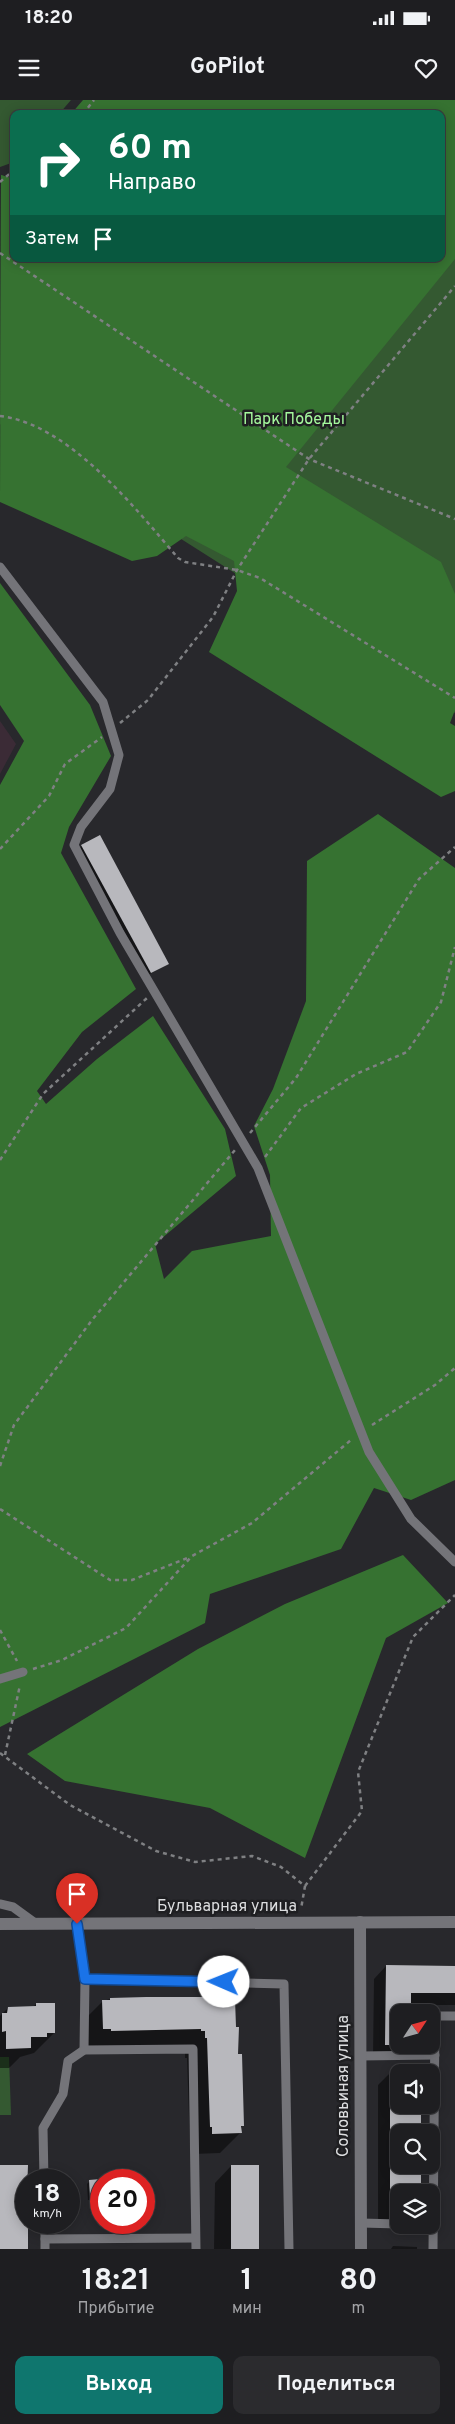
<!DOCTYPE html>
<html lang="ru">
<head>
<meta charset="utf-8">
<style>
	body { margin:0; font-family:Overpass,sans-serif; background:#2b2b2e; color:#f1f3f6; height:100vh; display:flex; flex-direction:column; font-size:19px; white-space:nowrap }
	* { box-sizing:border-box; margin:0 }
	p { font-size:16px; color:#a1a2a5 }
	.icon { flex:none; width:28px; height:28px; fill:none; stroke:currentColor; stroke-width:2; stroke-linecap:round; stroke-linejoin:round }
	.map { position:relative; height:2149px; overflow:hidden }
	.panel { display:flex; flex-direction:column; background:#1e1e21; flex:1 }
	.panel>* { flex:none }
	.guide { position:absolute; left:10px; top:10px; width:435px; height:152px; border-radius:10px; box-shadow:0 2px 12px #0003,0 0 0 1px #3c3c3f; background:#0b6e4f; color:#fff; overflow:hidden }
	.needle { width:32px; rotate:54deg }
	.controls { position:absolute; left:390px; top:1904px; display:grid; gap:10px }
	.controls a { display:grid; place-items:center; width:50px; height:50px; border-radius:10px; background:#1e1e21; box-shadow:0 2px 12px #0003,0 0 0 1px #3c3c3f; font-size:25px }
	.speed { position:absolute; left:15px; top:2069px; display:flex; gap:10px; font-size:25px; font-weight:700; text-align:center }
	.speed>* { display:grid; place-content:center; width:65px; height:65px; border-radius:50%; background:#1e1e21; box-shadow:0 2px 12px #0003,0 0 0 1px #3c3c3f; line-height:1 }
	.speed small { font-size:12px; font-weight:400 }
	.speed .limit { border:8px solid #d22; background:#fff; color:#111 }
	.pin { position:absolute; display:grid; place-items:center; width:42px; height:42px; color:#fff; margin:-51px -21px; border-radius:50% 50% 50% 0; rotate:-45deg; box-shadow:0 0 5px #0007 }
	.pin .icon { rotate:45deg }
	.me { position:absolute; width:55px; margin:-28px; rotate:271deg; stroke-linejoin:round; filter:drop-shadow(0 0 4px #0008) }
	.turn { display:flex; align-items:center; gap:18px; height:105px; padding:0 15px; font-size:22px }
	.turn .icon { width:65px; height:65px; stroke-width:2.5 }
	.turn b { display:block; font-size:35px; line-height:42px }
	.then { display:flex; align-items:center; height:48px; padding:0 15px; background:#0003; gap:10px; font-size:19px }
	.eta { display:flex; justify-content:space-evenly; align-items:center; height:85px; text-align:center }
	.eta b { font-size:30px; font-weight:700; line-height:35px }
	.primary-button { display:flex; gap:10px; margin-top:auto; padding:10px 15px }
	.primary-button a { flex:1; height:58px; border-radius:10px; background:#0f766e; color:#fff; font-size:20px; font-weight:700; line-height:58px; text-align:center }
	.primary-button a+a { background:#2b2b2e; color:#f1f3f6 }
	.status { display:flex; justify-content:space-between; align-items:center; height:35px; padding:0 25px; background:#1e1e21; direction:ltr }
	.status svg { height:14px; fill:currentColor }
	header { display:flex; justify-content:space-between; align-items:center; height:65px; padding:0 15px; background:#1e1e21; font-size:22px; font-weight:700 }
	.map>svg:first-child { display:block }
	.industrial { fill:#3b2b36 }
	.green { fill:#345931 }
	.forest { fill:#367231 }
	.shadow { fill:#0007 }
	.building { fill:#b8b8bd }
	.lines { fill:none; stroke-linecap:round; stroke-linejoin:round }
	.path { stroke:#7f8083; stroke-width:2.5; stroke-dasharray:4 4; stroke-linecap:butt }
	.service { stroke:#747479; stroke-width:9 }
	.minor { stroke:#747479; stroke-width:12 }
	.route-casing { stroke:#114b97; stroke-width:12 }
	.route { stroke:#1a73e8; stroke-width:9 }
	.labels { text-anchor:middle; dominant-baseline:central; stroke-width:5; stroke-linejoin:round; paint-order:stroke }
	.park-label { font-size:16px; fill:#a5f89d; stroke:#1f1f22 }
	.street-label { font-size:16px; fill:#dcdddf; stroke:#1f1f22 }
</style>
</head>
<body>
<div class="status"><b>18:20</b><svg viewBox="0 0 49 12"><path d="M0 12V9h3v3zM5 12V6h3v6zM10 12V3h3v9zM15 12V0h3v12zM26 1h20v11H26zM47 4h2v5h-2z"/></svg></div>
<header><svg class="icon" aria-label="menu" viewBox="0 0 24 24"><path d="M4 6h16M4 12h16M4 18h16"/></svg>GoPilot<svg class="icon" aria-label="heart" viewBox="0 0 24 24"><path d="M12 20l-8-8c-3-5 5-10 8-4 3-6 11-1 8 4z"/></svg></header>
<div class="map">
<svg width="455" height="2149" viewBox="0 0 455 2149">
	<rect width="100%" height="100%" fill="#28282c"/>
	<!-- industrial -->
	<path class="industrial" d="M 0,621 L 16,644 L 0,674 Z"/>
	<!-- green -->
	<g class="green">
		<path d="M 0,0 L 71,0 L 59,14 L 14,14 L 14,62 L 0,67 Z"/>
		<path d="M 1,75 L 14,79 L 14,159 L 441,159 L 455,90 L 455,613 L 0,324 Z"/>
		<path d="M 0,1957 L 9,1957 L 11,2015 L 0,2015 Z"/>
	</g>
	<!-- forest -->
	<g class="forest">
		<path d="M 83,0 L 455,0 L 455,159 L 286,367 L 441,462 L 455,494 L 455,610 L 450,623 L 455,626 L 455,691 L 441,697 L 209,552 L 237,491 L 234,461 L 186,436 L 157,456 L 132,461 L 0,402 L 1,75 L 14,79 L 14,159 L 441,159 L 441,14 L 71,14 Z"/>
		<path d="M 0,483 L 90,605 L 111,656 L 69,727 L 61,753 L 136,889 L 82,932 L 37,991 L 46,1004 L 97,959 L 153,916 L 225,1029 L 236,1076 L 155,1144 L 164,1179 L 192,1151 L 271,1136 L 270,1075 L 254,1026 L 273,989 L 306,901 L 307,761 L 378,714 L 455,768 L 455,1380 L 411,1400 L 374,1388 L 341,1449 L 210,1494 L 205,1523 L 0,1627 L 0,685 L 24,641 L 0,605 Z"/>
		<path d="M 403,1455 L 448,1503 L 386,1538 L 305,1758 L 210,1708 L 65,1681 L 27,1654 L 198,1549 L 285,1504 Z"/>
	</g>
	<!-- shadow -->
	<g class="shadow">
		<path d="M 82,746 L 164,866 L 148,875 L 79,749 Z"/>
		<path d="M 386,1866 L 455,1867 L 455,1905 L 410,1905 L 410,1912 L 399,1912 L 399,1945 L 410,1945 L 397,1958 L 373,1957 L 374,1879 Z"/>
		<path d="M 210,1895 L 237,1955 L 242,2025 L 240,2033 L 220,2053 L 193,2054 L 192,2047 L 190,2047 L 187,1958 L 185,1958 L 185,1951 L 83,1949 L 82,1922 L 103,1901 L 110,1899 L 207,1898 Z"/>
		<path d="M 36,1904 L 54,1933 L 34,1953 L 20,1957 L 9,1968 L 0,1968 L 0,1916 L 8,1908 L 33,1907 Z"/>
		<path d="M 390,1973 L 399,1973 L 399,2005 L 420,2005 L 420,2032 L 399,2032 L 399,2065 L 420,2065 L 420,2092 L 399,2092 L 399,2123 L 378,2123 L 378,1985 Z"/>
		<path d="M 231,2066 L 258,2149 L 214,2149 L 215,2083 Z"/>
		<path d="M 101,2080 L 101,2097 L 99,2100 L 88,2100 L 87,2084 L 90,2081 Z"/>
		<path d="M 393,2146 L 417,2147 L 417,2149 L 391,2149 Z"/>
	</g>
	<!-- building -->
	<g class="building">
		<path d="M 100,735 L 169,864 L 151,873 L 81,745 Z"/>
		<path d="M 386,1865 L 455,1866 L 455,1893 L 411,1893 L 411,1912 L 399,1912 L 399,1945 L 385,1945 Z"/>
		<path d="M 229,1893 L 229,1899 L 235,1899 L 236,1927 L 239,1927 L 238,1954 L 242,1954 L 244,2026 L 241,2026 L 242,2033 L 212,2034 L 212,2027 L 210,2027 L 207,1938 L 205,1938 L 205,1931 L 201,1931 L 201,1929 L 111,1931 L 111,1929 L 103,1929 L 102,1900 L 110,1900 L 110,1898 L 146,1897 L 210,1897 L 210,1894 Z"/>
		<path d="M 36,1903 L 55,1903 L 55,1933 L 47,1933 L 47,1937 L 31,1937 L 31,1948 L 6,1949 L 6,1931 L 2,1932 L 2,1913 L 7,1913 L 8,1907 L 36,1906 Z"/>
		<rect x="390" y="2005" width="31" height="27"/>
		<path d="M 0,2065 L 28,2065 L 26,2122 L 28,2122 L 28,2149 L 0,2149 Z"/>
		<rect x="231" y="2065" width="28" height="84"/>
		<rect x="390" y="2065" width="31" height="27"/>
		<path d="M 101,2079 L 101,2097 L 90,2098 L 89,2080 Z"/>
	</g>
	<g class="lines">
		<!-- path -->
		<g class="path">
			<path d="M 83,14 L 94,0"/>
			<path d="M 0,82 L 14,70"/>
			<path d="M 0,153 L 309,359 L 455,419"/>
			<path d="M 0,316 C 69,324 136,409 178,458 L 185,462 L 237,470 L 260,478 L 455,598"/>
			<path d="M 120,623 L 148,600 L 213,517 L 237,470 L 309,359 L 455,186"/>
			<path d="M 0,749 L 49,696 L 65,664 L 102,637"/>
			<path d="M 250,1033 L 296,978 L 419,779 L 455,747"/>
			<path d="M 265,1057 L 301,1008 L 356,974 L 407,952 L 441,902 L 455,847"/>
			<path d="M 0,1060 L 43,994 L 147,898"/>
			<path d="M 372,1325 L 435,1285 L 455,1268"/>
			<path d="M 0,1366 L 14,1325 L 92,1220 L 235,1050"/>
			<path d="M 0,1409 L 110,1480 L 132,1480 L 190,1457"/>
			<path d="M 0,1530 L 17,1561"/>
			<path d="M 33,1569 L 62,1560 L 126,1528 L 192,1456 L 252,1423 L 351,1340"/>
			<path d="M 0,1653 L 70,1705 L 156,1751 L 195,1762 L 252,1756 L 281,1767 L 305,1786 L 301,1809"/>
			<path d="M 5,1655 L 20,1585"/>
			<path d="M 305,1786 L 362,1711 L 358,1672 L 413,1537 L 455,1495"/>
		</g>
		<!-- service -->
		<g class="service">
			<path d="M 0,467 L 103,602 L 119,655 L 110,689 L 81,727 L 74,745 L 120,833 L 258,1068 L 369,1352 L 411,1419 L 455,1462"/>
			<path d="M 0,1579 L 23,1572"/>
			<path d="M 0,1804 L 13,1807 L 35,1823"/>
			<path d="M 77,1824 L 85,1879 L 84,1950"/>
			<path d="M 85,1879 L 284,1884 L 289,2149"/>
			<path d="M 360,1956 L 435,1955"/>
			<path d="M 44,2080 L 43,2028 L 63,1994 L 68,1961 L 84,1950 L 193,1949 L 196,2149"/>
			<path d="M 45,2122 L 45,2149"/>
			<path d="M 361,2123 L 399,2124"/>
			<path d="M 45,2139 L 195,2138"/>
			<path d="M 433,2149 L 435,1916 L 455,1916"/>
		</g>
		<!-- minor -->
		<g class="minor">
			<path d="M 360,1822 L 361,2149"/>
			<path d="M 0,1824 L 455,1822"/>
		</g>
	</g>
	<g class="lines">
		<defs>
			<path id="route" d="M 77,1824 L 85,1879 L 224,1882"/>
		</defs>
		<!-- route casing -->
		<use href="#route" class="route-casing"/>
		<!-- route -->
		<use href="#route" class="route"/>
	</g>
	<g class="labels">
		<!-- park labels -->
		<g class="park-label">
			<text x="294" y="320">Парк Победы</text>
		</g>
		<!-- street labels -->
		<g class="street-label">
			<text x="227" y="1807">Бульварная улица</text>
			<text transform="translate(344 1986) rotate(-90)">Соловьиная улица</text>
		</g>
	</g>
</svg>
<div class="controls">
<a><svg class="needle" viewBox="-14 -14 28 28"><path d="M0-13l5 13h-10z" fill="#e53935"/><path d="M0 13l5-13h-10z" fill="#a1a2a5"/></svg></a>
<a><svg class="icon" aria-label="sound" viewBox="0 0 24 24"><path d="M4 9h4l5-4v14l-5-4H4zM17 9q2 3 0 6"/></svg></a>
<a><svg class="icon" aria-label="search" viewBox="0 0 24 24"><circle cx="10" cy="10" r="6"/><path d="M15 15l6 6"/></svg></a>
<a><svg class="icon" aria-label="layers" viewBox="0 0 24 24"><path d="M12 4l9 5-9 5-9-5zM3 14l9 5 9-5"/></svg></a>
</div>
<div class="speed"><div>18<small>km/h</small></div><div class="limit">20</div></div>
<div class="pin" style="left:77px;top:1824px;background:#d93025"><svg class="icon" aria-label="arrive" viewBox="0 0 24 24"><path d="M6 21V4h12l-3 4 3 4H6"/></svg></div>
<svg class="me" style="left:224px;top:1882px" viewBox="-20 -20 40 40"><circle r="19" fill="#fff"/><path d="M0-13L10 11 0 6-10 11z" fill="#1a73e8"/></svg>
<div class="guide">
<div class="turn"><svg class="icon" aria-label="right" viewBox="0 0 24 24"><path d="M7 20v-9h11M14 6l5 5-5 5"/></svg><div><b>60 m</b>Направо</div></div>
<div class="then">Затем<svg class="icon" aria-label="arrive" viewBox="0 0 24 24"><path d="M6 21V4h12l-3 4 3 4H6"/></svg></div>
</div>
</div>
<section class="panel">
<div class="eta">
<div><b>18:21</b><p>Прибытие</p></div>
<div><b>1</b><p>мин</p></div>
<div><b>80</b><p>m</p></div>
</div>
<div class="primary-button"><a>Выход</a><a>Поделиться</a></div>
</section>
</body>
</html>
